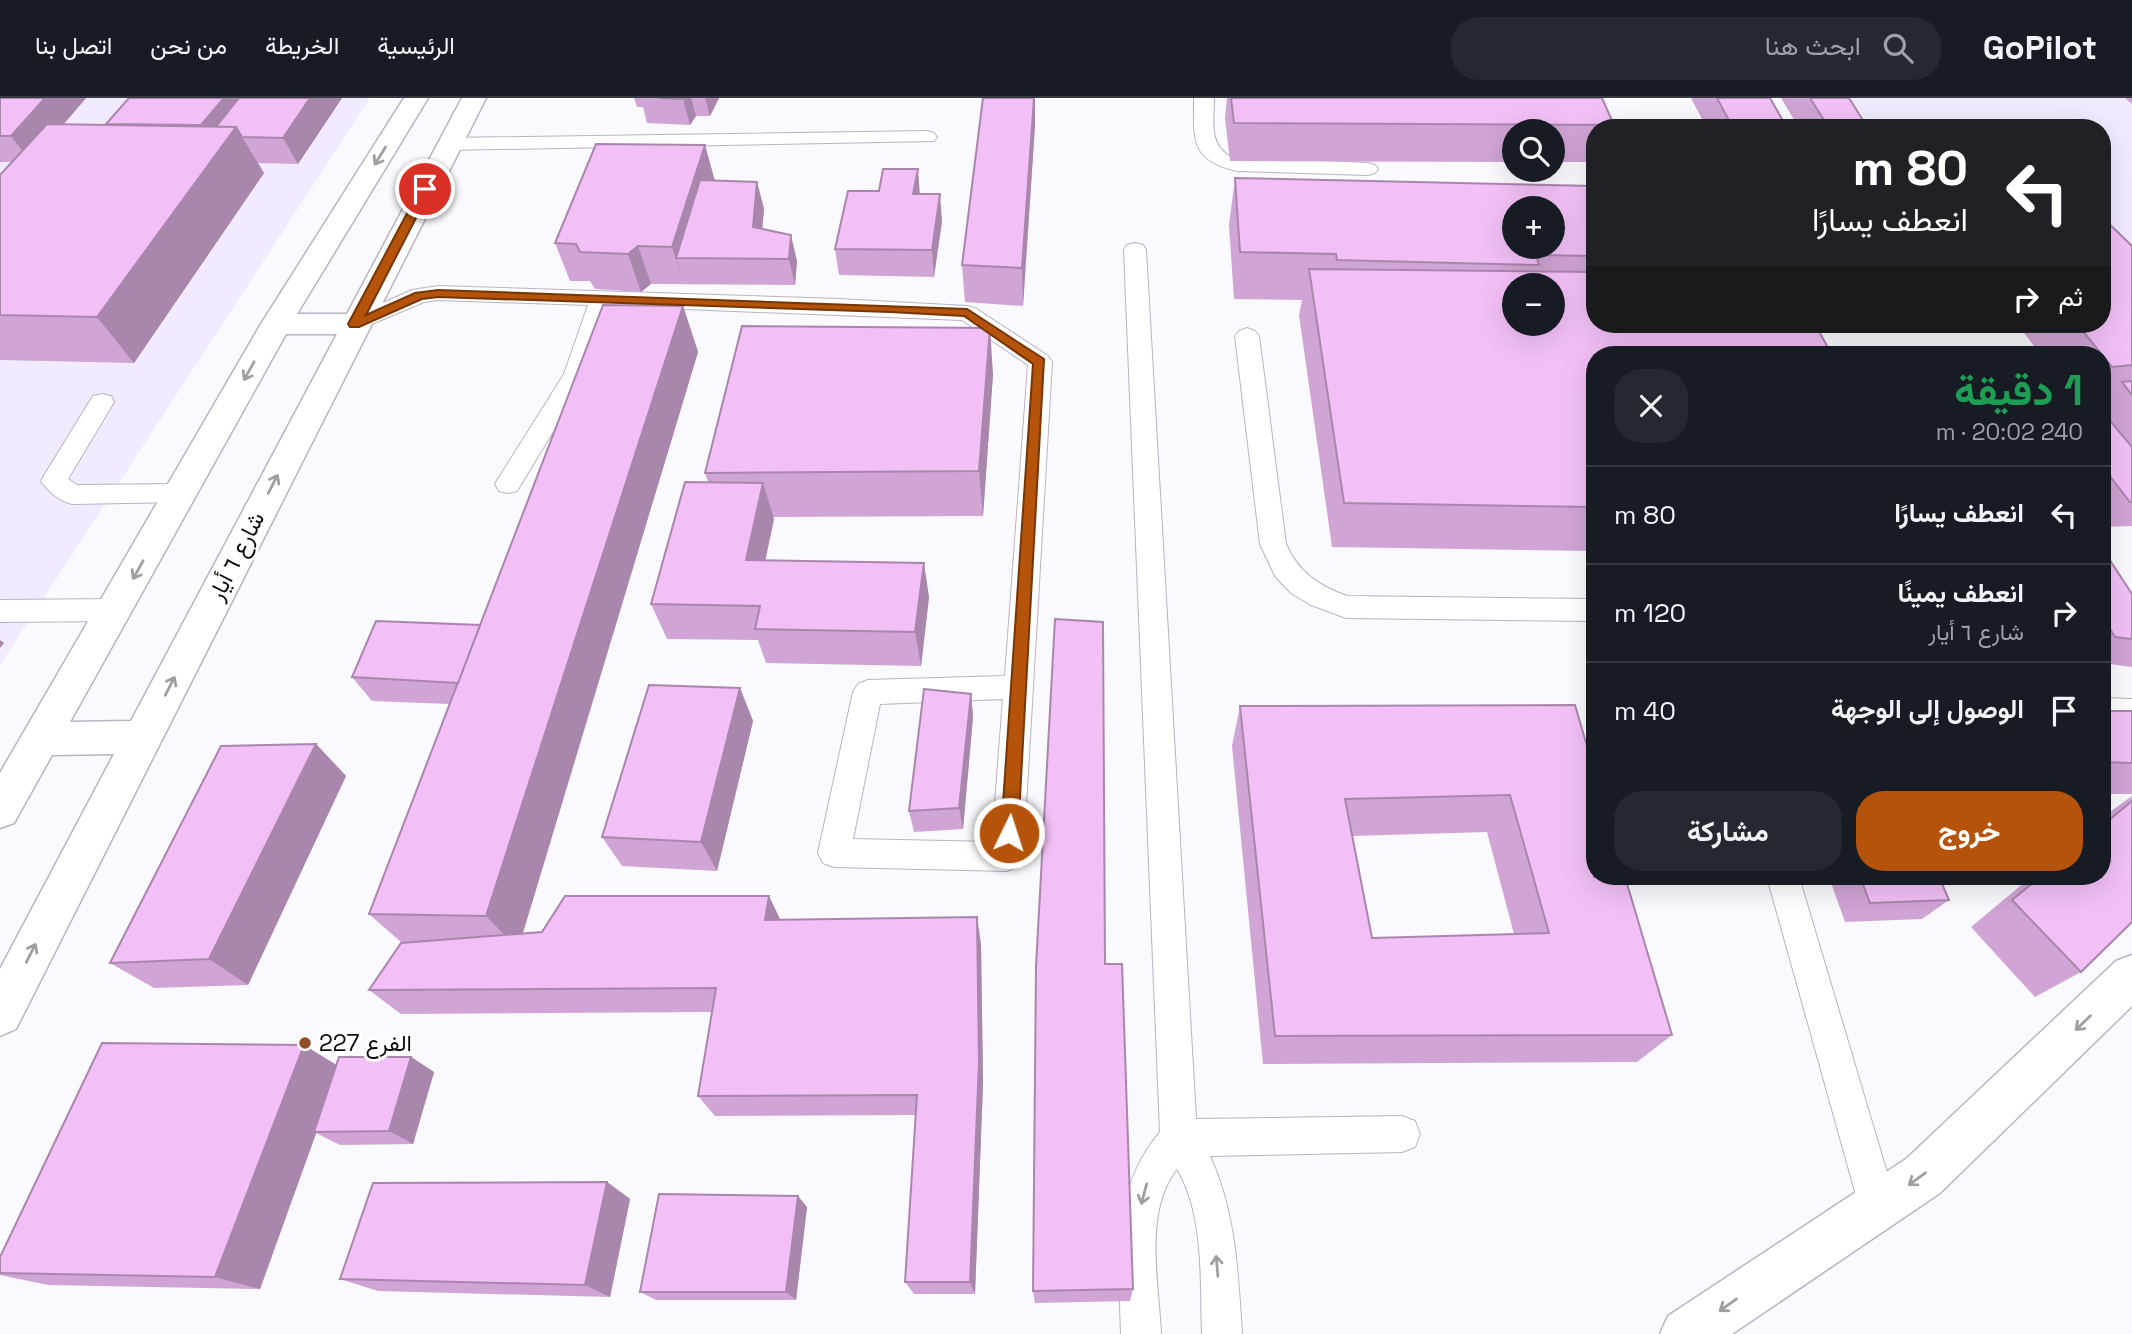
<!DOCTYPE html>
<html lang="ar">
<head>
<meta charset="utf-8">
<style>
	body { margin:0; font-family:"Space Grotesk",Vazirmatn,sans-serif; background:#242831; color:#f1f3f6; direction:rtl; height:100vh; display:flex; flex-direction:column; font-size:26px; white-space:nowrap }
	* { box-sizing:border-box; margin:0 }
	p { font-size:23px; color:#9ea1a6 }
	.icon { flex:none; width:38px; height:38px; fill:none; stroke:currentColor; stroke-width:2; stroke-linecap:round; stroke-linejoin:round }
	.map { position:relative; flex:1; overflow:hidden; direction:ltr }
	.drawer { position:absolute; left:1586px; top:248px; width:525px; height:539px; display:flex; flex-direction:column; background:#171b24; border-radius:28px; box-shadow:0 7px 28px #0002; direction:rtl }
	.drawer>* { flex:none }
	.banner { position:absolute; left:1586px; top:21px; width:525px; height:214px; border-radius:28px; box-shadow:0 7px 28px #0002; direction:rtl; background:#202124; color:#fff; overflow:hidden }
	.controls { position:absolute; left:1502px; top:21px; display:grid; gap:14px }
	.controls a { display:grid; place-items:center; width:63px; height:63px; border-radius:50%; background:#171b24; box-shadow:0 7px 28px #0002; font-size:35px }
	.pin { position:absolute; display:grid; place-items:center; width:60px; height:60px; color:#fff; margin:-30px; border:4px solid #fff; border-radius:50%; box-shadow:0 2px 7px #0007 }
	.me { position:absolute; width:77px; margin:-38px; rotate:4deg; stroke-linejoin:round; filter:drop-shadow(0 0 5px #0008) }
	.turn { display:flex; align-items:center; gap:24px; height:147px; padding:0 28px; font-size:32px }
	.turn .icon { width:91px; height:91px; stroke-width:2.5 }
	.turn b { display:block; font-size:49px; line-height:60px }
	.then { display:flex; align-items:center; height:66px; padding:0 28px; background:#0003; gap:14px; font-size:26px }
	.round { display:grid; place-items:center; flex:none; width:74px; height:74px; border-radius:28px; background:#242831 }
	.summary { display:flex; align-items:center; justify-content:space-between; height:119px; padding:0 28px }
	h1 { font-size:42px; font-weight:700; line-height:52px; color:#1e9e55 }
	.action { display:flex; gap:14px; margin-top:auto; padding:14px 28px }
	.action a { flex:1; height:80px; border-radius:28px; background:#b45309; color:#fff; font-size:28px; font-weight:700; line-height:80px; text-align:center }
	.action a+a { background:#242831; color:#f1f3f6 }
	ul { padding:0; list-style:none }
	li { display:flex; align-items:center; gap:21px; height:98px; padding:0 28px; border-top:2px solid #363941 }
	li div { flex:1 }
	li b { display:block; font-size:26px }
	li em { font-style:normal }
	header { display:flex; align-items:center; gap:42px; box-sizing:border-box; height:98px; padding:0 35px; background:#171b24; border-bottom:2px solid #363941 }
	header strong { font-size:33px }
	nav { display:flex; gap:38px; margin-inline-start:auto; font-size:24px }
	.search { width:490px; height:63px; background:#242831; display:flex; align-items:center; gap:18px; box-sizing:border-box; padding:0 24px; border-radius:28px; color:#9ea1a6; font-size:26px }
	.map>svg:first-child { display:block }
	.built { fill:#f2ebff }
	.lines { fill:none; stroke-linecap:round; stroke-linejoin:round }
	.service-casing { stroke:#b9b3c3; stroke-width:2 }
	.secondary-casing { stroke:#b9b3c3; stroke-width:3 }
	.trunk-casing { stroke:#b9b3c3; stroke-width:3 }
	.service { fill:#fff; fill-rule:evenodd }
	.secondary { fill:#fff; fill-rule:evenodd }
	.trunk { fill:#fff; fill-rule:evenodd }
	.wall { fill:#d0a4d4; fill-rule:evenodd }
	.shaded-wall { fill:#a986ac }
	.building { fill:#f2bff6; stroke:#a986ac; stroke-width:2; fill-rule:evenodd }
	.oneway { stroke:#9f9ea0 }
	.route { fill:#b45309; stroke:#753606; stroke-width:2 }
	.poi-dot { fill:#934d25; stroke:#fff; stroke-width:2.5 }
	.labels { text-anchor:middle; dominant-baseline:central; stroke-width:6; stroke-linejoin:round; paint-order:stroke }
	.street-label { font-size:23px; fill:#0e0c12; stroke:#fff }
	.poi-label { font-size:23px; fill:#0e0c12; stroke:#fff; text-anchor:start }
</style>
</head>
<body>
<header>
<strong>GoPilot</strong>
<div class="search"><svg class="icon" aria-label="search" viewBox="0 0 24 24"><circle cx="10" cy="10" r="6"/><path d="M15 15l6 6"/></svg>ابحث هنا</div>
<nav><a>الرئيسية</a><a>الخريطة</a><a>من نحن</a><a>اتصل بنا</a></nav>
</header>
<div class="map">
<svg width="2132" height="1236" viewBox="0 0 2132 1236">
	<rect width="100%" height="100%" fill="#faf9fd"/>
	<!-- built -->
	<g class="built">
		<path d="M 0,0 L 370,0 L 0,567 Z"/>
		<path d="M 1850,0 L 2132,0 L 2132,185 L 2102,156 L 2102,30 L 1872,30 Z"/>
	</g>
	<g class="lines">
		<defs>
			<g id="service">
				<path d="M 1194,0 L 1214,0 C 1214,23 1208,46 1231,59 L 1368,65 L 1375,67 L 1378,71 L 1375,75 L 1368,77 L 1237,73 C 1190,62 1194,42 1194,0 Z"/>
				<path d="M 927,33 L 934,35 L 937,39 L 934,43 L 449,52 L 442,50 L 439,46 L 442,42 L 449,40 Z"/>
				<path d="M 1135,145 L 1143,147 L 1146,152 L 1196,1021 L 1402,1018 L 1415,1023 L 1420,1036 L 1415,1049 L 1402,1054 L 1210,1058 C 1236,1115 1238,1174 1242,1236 L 1202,1236 C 1200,1184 1205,1118 1177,1071 C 1143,1114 1159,1185 1161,1236 L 1121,1236 C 1119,1164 1110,1093 1160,1034 L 1124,152 L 1127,147 Z"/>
				<path d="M 438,188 L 839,201 L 967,208 L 975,210 L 1048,258 L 1052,264 L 1023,759 L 1018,769 L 1007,773 L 834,769 L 823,765 L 818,755 L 853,594 L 858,586 L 868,582 L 1005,578 L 1028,267 L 962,222 L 610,208 L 588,276 L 517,393 L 508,395 L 499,393 L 495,386 L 564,276 L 588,207 L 438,202 L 424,204 L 355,233 L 347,231 L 343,226 L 347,221 L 412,192 ZM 1003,601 L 992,744 L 853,741 L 880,606 Z"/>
				<path d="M 1247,230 L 1255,233 L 1259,238 L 1286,446 C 1298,474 1319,488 1347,498 L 1594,501 L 1594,523 L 1346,520 L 1311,507 L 1291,495 L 1275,478 L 1260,446 L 1235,238 L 1239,233 Z"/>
				<path d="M 102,296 L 111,298 L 114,304 L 68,381 L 77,387 L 181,386 L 190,388 L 194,395 L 190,402 L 181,404 L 72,406 C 60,403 48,394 41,383 L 45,376 L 93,298 Z"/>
				<path d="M 115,501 L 125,504 L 129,512 L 125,520 L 115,523 L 0,524 L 0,502 Z"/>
				<path d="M 2102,600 L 2132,601 L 2132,625 L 2102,624 Z"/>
				<path d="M 1767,779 L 1799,779 L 1897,1108 L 1891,1121 L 1878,1127 L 1865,1121 L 1859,1108 Z"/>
			</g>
			<path id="secondary" d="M 404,0 L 428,0 L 297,216 L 347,216 L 462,0 L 486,0 L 16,931 L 0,938 L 0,871 L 114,656 L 52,657 L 14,725 L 0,730 L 0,675 L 261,226 ZM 286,236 L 337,236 L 131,623 L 70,624 Z"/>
			<path id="trunk" d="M 2132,857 L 2132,908 L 1940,1095 L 1732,1236 L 1660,1236 L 1668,1218 L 1906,1061 L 2116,863 Z"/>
		</defs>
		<!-- service casing -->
		<use href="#service" class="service-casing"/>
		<!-- secondary casing -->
		<use href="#secondary" class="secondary-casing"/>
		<!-- trunk casing -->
		<use href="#trunk" class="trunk-casing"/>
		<!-- service -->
		<use href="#service" class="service"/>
		<!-- secondary -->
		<use href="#secondary" class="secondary"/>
		<!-- trunk -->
		<use href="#trunk" class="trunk"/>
	</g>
	<!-- wall -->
	<g class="wall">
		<path d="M 0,0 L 86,0 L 64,26 L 106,27 L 129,0 L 342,0 L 298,66 L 258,65 L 264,75 L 134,265 L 0,262 L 0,77 L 12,64 L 0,64 Z"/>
		<path d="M 634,0 L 719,0 L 710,18 L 696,18 L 690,27 L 647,25 L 643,9 L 637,9 Z"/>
		<path d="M 1227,0 L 1602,0 L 1614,27 L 1613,30 L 1594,30 L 1594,64 L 1552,64 L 1552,33 L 1514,33 L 1514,64 L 1230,63 L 1225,20 Z"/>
		<path d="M 1691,0 L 1770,0 L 1787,30 L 1637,30 L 1640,22 L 1703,23 Z"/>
		<path d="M 1781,0 L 1849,0 L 1868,30 L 1799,30 Z"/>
		<path d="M 2125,0 L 2132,0 L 2132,6 Z"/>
		<path d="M 1035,27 L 1023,208 L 965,204 L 962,167 Z"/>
		<path d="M 705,47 L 715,83 L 757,84 L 764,111 L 762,130 L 797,163 L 795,187 L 651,186 L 641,194 L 595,191 L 590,183 L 570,183 L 555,145 Z"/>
		<path d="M 1235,80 L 1594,88 L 1594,453 L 1332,449 L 1299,217 L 1302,202 L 1234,201 L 1229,127 Z"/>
		<path d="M 920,96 L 942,123 L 934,179 L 839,177 L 835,151 Z"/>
		<path d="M 2132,148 L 2132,428 L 2103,429 L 2102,428 L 2102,306 L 2104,304 L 2102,304 L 2102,257 L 2038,257 L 2041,257 L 2017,226 L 2102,226 Z"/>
		<path d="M 683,208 L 698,254 L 523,835 L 780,822 L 981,846 L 983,986 L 975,1196 L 914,1196 L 905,1184 L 916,1017 L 715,1018 L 698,998 L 712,914 L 401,916 L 369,892 L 402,845 L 369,816 L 449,606 L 372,603 L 352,579 L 480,527 Z"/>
		<path d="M 993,276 L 983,418 L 773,419 L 774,421 L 765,462 L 929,499 L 921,568 L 766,565 L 758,542 L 667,541 L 651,506 L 708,384 L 705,375 Z"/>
		<path d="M 2102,450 L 2132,496 L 2132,569 L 2102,565 Z"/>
		<path d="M 740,590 L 753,623 L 717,773 L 622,768 L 602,739 Z"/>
		<path d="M 971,596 L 973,619 L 963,731 L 914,734 L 909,713 Z"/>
		<path d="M 1575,607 L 1672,937 L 1637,964 L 1263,966 L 1232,648 L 1240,608 ZM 1487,734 L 1514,836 L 1372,840 L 1352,738 Z"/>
		<rect x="2102" y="613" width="30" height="83"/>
		<path d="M 316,646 L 346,678 L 248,887 L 154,890 L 110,865 Z"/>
		<path d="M 2132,698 L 2132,824 L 2081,874 L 2035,899 L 1971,829 L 2031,779 L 2102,779 L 2102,721 L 2114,711 Z"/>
		<path d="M 1829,779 L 1939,779 L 1949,802 L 1922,821 L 1845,824 Z"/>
		<path d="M 1105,866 L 1133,1191 L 1130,1203 L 1035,1205 L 1033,1193 Z"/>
		<path d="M 411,959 L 434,974 L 413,1046 L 340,1047 L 316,1035 L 260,1191 L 48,1187 L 0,1177 L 0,1159 L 337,967 Z"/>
		<path d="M 607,1084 L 630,1101 L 610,1199 L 378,1193 L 340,1181 Z"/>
		<path d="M 807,1109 L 796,1202 L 656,1202 L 640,1194 Z"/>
	</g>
	<!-- shaded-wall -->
	<g class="shaded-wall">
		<path d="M 45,0 L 86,0 L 31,64 L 11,38 Z"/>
		<path d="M 224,0 L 274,0 L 242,39 L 264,75 L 134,265 L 97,219 L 208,38 L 201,27 Z"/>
		<path d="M 310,0 L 342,0 L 298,66 L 283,40 Z"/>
		<path d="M 684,0 L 691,0 L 696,18 L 690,27 L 683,1 Z"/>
		<path d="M 705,0 L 719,0 L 710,18 Z"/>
		<path d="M 1034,0 L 1035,0 L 1035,27 L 1023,208 L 1022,170 Z"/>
		<path d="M 705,47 L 715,84 L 676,160 L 684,186 L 672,149 Z"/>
		<path d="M 918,71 L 920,98 L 913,96 Z"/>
		<path d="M 757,84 L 764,111 L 760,155 L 753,129 Z"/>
		<path d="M 940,96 L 942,123 L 934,179 L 932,152 Z"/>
		<path d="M 791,137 L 797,163 L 795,187 L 789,161 Z"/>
		<path d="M 638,148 L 651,186 L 641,194 L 628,156 Z"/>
		<path d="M 683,208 L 698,254 L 518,851 L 486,818 Z"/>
		<path d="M 990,230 L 993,276 L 983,418 L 979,373 Z"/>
		<path d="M 763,385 L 774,421 L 758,497 L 746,462 Z"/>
		<path d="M 924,465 L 929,499 L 921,568 L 915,534 Z"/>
		<path d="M 0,542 L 4,545 L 0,550 Z"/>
		<path d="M 740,590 L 753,623 L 717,773 L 701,744 Z"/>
		<path d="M 971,596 L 973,619 L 963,731 L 959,710 Z"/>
		<path d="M 316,646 L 346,678 L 248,887 L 209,861 Z"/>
		<path d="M 769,798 L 782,825 L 765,822 Z"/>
		<path d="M 977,819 L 981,846 L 983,986 L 975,1196 L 970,1184 Z"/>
		<path d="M 304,947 L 340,969 L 260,1191 L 215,1179 Z"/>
		<path d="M 411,959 L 434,974 L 413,1046 L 389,1033 Z"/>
		<path d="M 607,1084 L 630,1101 L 610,1199 L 585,1187 Z"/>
		<path d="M 798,1098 L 807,1109 L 796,1202 L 786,1194 Z"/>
	</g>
	<!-- building -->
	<g class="building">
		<path d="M 0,0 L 45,0 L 11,38 L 0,38 Z"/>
		<path d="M 129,0 L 224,0 L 201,27 L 106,26 Z"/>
		<path d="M 239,0 L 310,0 L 283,40 L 242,39 L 236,29 L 216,29 Z"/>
		<path d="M 659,0 L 684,0 L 683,1 Z"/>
		<path d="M 983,0 L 1034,0 L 1022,170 L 962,167 Z"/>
		<path d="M 1231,0 L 1602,0 L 1614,27 L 1234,25 Z"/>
		<path d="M 1717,0 L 1770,0 L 1787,30 L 1733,30 Z"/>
		<path d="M 1810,0 L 1849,0 L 1868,30 L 1829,30 Z"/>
		<path d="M 1640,22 L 1705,23 L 1708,30 L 1643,30 Z"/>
		<path d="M 47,26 L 236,29 L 97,219 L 0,217 L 0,77 Z"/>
		<path d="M 596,46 L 705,47 L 672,149 L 638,148 L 628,156 L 580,154 L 576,146 L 555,145 Z"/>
		<path d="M 883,71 L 918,71 L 913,96 L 940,96 L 932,152 L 835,151 L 848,93 L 879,93 Z"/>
		<path d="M 1235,80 L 1594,88 L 1594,158 L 1536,157 L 1539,167 L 1337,162 L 1336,156 L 1240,154 ZM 1514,110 L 1552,110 L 1552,149 L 1514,149 Z"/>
		<path d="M 700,82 L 757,84 L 753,129 L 791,137 L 789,161 L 676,160 Z"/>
		<path d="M 2102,119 L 2132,148 L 2132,267 L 2112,269 L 2077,226 L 2102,226 Z"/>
		<path d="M 1309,171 L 1594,174 L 1594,226 L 1815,226 L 1832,257 L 1594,257 L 1594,409 L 1344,405 ZM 1514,187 L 1552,187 L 1552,226 L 1514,226 Z"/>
		<path d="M 603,207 L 683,208 L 486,818 L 369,816 Z"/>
		<path d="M 742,228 L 990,230 L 979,373 L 705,375 Z"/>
		<path d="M 2054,255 L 2056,257 L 2038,257 Z"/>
		<path d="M 2132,283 L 2132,297 L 2122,284 Z"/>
		<path d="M 2102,313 L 2132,349 L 2132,404 L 2130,404 L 2102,368 Z"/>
		<path d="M 685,384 L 763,385 L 746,462 L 924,465 L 915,534 L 755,531 L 760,508 L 651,506 Z"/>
		<path d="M 2102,450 L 2132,496 L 2132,541 L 2115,539 L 2102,518 Z"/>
		<path d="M 1055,521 L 1103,524 L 1105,866 L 1122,866 L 1133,1191 L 1033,1193 L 1036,868 Z"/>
		<path d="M 376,523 L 480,527 L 458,585 L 352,579 Z"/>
		<path d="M 649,587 L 740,590 L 701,744 L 602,739 Z"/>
		<path d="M 924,591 L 971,596 L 959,710 L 909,713 Z"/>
		<path d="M 1575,607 L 1594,672 L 1594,779 L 1625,779 L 1672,937 L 1275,938 L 1240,608 ZM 1510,697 L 1549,835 L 1372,840 L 1345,701 Z"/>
		<path d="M 2102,613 L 2132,613 L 2132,665 L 2102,664 Z"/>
		<path d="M 316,646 L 209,861 L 110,865 L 221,648 Z"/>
		<path d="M 2132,703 L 2132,824 L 2081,874 L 2012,802 L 2040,779 L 2102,779 L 2102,728 Z"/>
		<path d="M 1860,779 L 1939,779 L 1949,802 L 1870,805 Z"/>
		<path d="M 565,798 L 769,798 L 765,822 L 977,819 L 979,964 L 970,1184 L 905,1184 L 917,997 L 698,998 L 716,890 L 369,892 L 401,845 L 542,834 Z"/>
		<path d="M 102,945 L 304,947 L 215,1179 L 0,1175 L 0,1159 Z"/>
		<path d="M 339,959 L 411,959 L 389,1033 L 314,1034 Z"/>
		<path d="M 607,1084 L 585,1187 L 340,1181 L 373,1085 Z"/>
		<path d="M 659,1096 L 798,1098 L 786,1194 L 640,1194 Z"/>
	</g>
	<!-- one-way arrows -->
	<defs><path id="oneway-shaft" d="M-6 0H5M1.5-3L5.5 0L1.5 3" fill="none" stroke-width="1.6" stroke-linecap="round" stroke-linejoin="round" transform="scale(1.75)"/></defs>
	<g class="oneway">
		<use href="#oneway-shaft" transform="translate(380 58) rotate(122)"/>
		<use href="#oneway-shaft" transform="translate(249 273) rotate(119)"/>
		<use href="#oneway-shaft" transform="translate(273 386) rotate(-63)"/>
		<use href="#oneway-shaft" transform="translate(138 472) rotate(119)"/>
		<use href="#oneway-shaft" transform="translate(170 588) rotate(-63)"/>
		<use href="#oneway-shaft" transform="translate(31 855) rotate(-63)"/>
		<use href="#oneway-shaft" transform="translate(2083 925) rotate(136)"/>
		<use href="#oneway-shaft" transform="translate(1917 1081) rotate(144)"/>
		<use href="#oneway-shaft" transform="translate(1144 1096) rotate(105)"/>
		<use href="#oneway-shaft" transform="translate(1217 1168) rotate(-95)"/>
		<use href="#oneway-shaft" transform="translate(1728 1207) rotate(145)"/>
	</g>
	<!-- route -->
	<path class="route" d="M 425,88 L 431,91 L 366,217 L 415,195 L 438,192 L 967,211 L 1044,261 L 1018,735 L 1015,740 L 1009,743 L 1003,740 L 1001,735 L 1033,266 L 964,218 L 890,214 L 438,199 L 422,201 L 359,229 L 350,229 L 348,226 L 420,91 Z"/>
	<!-- markers -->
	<circle class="poi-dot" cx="305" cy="945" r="7"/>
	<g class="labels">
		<!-- street labels -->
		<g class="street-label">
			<text transform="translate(236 458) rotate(-63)">شارع ٦ أيار</text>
		</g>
		<!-- poi labels -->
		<g class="poi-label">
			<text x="319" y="945">الفرع 227</text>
		</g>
	</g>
</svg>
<div class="controls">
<a><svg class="icon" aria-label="search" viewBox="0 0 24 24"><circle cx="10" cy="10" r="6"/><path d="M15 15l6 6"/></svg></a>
<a>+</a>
<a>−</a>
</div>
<div class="pin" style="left:425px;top:91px;background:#d93025"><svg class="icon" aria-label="arrive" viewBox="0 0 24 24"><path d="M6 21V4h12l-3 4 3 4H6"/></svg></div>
<svg class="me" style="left:1009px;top:735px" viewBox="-20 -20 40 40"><circle r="17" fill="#b45309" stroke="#fff" stroke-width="3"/><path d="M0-11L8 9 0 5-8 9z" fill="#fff"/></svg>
<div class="banner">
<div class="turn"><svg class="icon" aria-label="left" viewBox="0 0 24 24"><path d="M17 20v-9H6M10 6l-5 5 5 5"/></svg><div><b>80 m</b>انعطف يسارًا</div></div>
<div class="then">ثم<svg class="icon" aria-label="right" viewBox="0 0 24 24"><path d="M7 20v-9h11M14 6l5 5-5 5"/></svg></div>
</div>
<section class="drawer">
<div class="summary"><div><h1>1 دقيقة</h1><p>240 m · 20:02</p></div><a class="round"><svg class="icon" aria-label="close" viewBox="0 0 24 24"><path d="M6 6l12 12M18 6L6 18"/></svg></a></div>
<ul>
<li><svg class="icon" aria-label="left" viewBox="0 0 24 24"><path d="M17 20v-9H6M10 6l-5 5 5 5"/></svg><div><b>انعطف يسارًا</b></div><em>80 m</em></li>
<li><svg class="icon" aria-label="right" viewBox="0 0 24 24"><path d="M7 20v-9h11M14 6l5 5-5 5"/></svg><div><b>انعطف يمينًا</b><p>شارع ٦ أيار</p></div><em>120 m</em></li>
<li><svg class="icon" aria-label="arrive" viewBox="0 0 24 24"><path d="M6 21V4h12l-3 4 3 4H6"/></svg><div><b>الوصول إلى الوجهة</b></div><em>40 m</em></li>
</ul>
<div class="action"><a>خروج</a><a>مشاركة</a></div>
</section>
</div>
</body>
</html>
